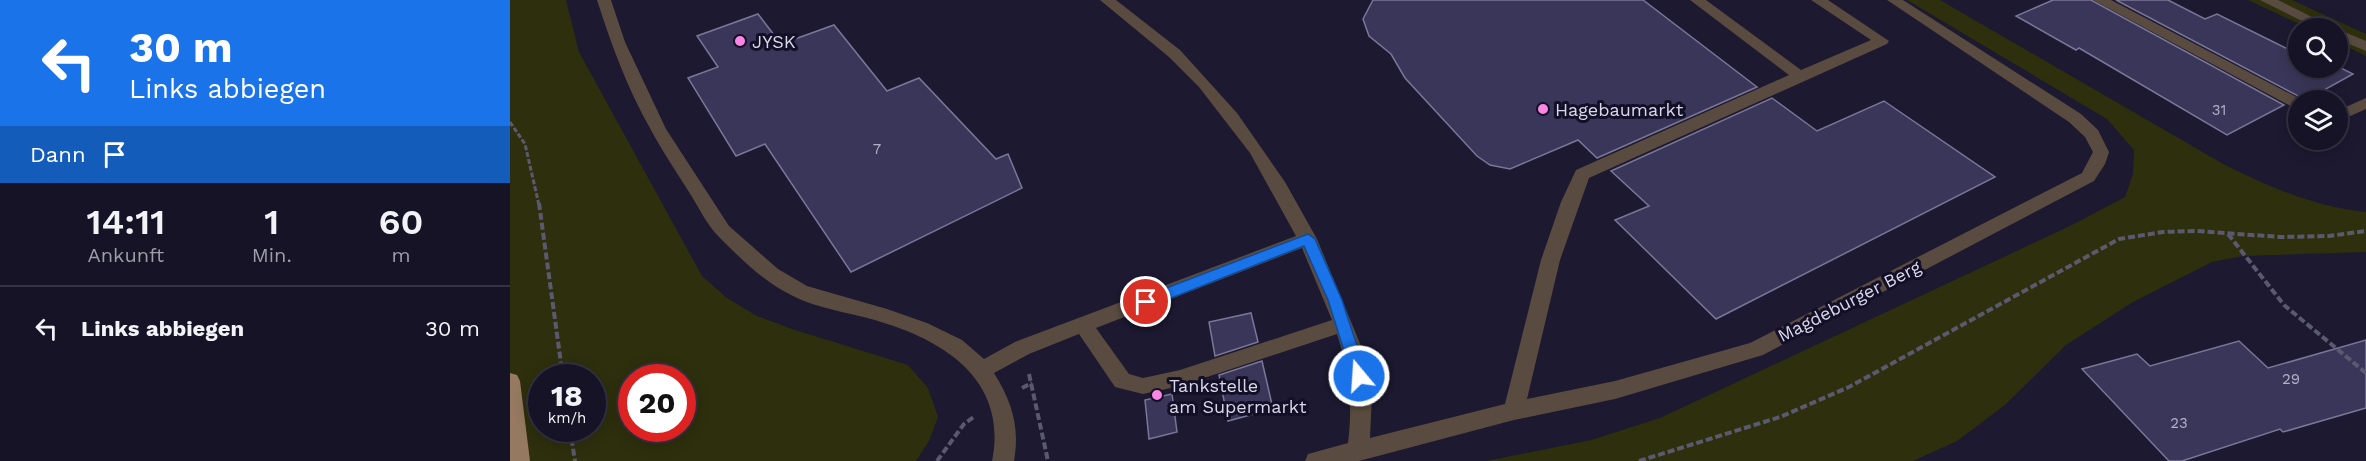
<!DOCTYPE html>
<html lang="de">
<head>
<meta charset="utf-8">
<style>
	body { margin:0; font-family:"Work Sans",sans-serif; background:#222032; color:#f1f3f6; height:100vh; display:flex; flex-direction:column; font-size:22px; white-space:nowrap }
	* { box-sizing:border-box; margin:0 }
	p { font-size:20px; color:#9d9ea7 }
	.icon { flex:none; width:33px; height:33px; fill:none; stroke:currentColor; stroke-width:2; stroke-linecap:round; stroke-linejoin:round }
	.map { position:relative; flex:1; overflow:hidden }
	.side { display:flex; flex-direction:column; background:#151325; width:510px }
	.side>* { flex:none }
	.guide { background:#1a73e8; color:#fff; overflow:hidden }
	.controls { position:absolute; left:1778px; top:18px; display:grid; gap:12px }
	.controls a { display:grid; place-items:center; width:60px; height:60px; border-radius:50%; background:#151325; box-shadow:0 3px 15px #0003,0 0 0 2px #343242; font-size:30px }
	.speed { position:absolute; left:18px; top:364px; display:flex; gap:12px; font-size:30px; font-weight:700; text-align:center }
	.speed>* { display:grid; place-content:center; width:78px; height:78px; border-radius:50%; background:#151325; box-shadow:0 3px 15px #0003,0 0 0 2px #343242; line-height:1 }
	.speed small { font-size:15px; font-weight:400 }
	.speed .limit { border:9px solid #d22; background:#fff; color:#111 }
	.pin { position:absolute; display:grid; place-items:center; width:51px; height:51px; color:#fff; margin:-26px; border:3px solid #fff; border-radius:50%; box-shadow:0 2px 6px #0007 }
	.me { position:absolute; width:66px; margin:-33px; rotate:342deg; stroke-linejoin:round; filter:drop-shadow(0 0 4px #0008) }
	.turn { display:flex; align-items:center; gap:21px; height:126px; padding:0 30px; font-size:27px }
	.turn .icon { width:78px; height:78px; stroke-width:2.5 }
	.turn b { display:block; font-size:42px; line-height:51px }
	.then { display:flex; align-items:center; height:57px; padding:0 30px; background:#0003; gap:12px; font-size:22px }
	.eta { display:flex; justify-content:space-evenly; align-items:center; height:102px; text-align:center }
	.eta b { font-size:36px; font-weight:600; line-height:42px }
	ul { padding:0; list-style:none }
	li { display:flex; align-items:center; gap:18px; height:84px; padding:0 30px; border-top:2px solid #343242 }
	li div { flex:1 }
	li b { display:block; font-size:22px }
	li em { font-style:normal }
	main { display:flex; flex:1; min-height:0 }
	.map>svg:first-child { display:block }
	.green { fill:#2e2f0c; fill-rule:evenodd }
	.building { fill:#3a3659; stroke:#797796; stroke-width:1.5 }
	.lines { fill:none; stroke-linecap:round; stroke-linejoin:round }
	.path-far1 { stroke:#5b596f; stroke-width:3; stroke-dasharray:5 2; stroke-linecap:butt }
	.path { stroke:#5b596f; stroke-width:4; stroke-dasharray:7 3; stroke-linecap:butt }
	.minor { fill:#594b3f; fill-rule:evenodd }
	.major { fill:#957960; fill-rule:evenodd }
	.route { fill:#1a73e8; stroke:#114b97; stroke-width:1.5 }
	.poi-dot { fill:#fc86e4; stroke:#130f27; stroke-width:2 }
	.labels { text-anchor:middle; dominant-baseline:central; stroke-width:6; stroke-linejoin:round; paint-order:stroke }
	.number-label { font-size:15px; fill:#b1b0c6 }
	.poi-label { font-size:18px; fill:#d9d8ea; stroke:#130f27; text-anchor:start }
	.street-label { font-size:18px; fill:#d9d8ea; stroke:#130f27 }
</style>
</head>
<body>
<main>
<section class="side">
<div class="guide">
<div class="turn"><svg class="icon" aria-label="left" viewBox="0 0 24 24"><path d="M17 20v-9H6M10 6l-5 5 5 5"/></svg><div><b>30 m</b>Links abbiegen</div></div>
<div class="then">Dann<svg class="icon" aria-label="arrive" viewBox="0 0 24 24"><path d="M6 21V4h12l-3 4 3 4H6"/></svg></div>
</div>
<div class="eta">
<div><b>14:11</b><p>Ankunft</p></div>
<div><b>1</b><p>Min.</p></div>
<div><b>60</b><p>m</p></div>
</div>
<ul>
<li><svg class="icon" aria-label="left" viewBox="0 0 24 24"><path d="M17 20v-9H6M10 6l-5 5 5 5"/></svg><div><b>Links abbiegen</b></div><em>30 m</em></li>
</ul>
</section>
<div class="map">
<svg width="1856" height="461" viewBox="0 0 1856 461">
	<rect width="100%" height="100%" fill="#1c1931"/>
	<!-- green -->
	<g class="green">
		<path d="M 0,0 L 56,0 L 69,52 L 192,276 L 217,298 L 247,316 L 282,329 L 398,365 L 418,388 L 428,417 L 419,441 L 406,461 L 0,461 ZM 32,378 L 82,378 L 82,429 L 32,429 ZM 122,378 L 172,378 L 172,429 L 122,429 Z"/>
		<path d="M 1397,0 L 1430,0 L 1715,165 C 1759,187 1806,207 1856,212 L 1856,252 L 1733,256 L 1702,262 L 1623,302 L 1556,345 L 1495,405 L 1447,441 L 1403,461 L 976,461 L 1081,440 L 1150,418 L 1560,226 L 1615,197 L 1623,174 L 1624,150 L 1597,119 Z"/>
		<path d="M 1738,0 L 1782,0 L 1856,34 L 1856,56 L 1827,42 L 1827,28 L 1798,28 Z"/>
	</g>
	<!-- building -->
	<g class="building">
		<path d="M 863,0 L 1133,0 L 1247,87 L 1087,158 L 1068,140 L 1000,169 L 980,165 L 967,156 L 895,78 L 881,54 L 859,36 L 853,19 Z"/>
		<path d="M 1543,0 L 1581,0 L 1774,105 L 1717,135 L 1569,48 L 1566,50 L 1506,16 Z"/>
		<path d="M 1606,0 L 1658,0 L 1695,19 L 1707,14 L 1786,53 L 1788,52 L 1788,68 L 1827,66 L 1843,74 L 1798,99 L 1796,94 L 1790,97 Z"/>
		<path d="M 248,14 L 271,44 L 324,25 L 377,91 L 409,78 L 486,159 L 498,154 L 512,188 L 341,272 L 255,144 L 226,156 L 178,78 L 208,67 L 187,36 Z"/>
		<path d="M 1262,98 L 1307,131 L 1374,101 L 1485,177 L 1206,319 L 1105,220 L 1139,206 L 1101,171 Z"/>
		<path d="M 741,313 L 748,342 L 705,356 L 699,322 Z"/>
		<path d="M 1856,340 L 1856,408 L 1773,432 L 1770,429 L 1672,461 L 1659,461 L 1572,369 L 1627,354 L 1640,366 L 1729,341 L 1758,368 Z"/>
		<path d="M 752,361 L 763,409 L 718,421 L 709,375 Z"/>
		<path d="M 662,394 L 667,432 L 639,439 L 635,400 Z"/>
	</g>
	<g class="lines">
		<!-- path-far1 -->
		<path class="path-far1" d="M 0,122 L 15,144 L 29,205"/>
		<!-- path -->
		<g class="path">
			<path d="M 29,203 L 53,378"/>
			<path d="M 1718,234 L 1774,305 L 1856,373"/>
			<path d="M 519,374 L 538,461"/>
			<path d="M 512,388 L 522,383"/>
			<path d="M 60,429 L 65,461"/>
			<path d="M 427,461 L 454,424 L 465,416"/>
			<path d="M 1129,461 L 1270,417 L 1339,387 L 1609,239 L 1653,232 L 1687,231 L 1770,237 L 1819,236 L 1856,231"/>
		</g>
		<!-- minor -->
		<g class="minor">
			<path d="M 87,0 L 101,0 L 115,42 L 156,129 L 219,226 L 268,269 L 297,286 L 377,309 L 417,323 L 452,340 L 474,359 L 505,342 L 786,236 L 740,153 L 689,87 L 659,57 L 590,0 L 606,0 L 670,50 L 727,113 L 775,182 L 807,239 L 851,346 L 862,394 L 860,438 L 995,404 L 1031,260 L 1051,202 L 1066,170 L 1279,75 L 1180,0 L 1196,0 L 1291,70 L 1361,40 L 1301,0 L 1318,0 L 1379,41 L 1377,44 L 1079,178 L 1050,260 L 1017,399 L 1105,381 L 1240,343 L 1572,173 L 1583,152 L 1575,137 L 1559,122 L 1377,0 L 1393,0 L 1571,114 L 1588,130 L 1599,152 L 1595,164 L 1584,181 L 1253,355 L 1105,399 L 1004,420 L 849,461 L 795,461 L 798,454 L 838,443 C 843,404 839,371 827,334 L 670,386 L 633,394 L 605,387 L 569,334 L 519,354 L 484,373 C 502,402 510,427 504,461 L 482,461 C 498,383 438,342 371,322 C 343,313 308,309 283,296 C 255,283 231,259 209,237 C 197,225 188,206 179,192 C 166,171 152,151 141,130 C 118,90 101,44 87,0 ZM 792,248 L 822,320 L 670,370 L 633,378 L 619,374 L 586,328 Z"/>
			<path d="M 1583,0 L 1601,0 L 1792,100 L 1788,100 L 1788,110 Z"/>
			<path d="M 1750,0 L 1768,0 L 1824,28 L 1806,28 Z"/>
			<path d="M 1827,29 L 1856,41 L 1856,51 L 1827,39 Z"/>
			<path d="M 1856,98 L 1856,109 L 1827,122 L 1827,111 Z"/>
		</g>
		<!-- major -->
		<path class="major" d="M 0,373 L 7,375 L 10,381 L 20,461 L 0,461 Z"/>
	</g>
	<!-- route -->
	<path class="route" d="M 798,234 L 805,239 L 832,300 L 857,376 L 855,380 L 849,382 L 844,380 L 842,376 L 818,300 L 794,246 L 641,306 L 630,306 L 628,302 L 630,298 Z"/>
	<!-- markers -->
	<g class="poi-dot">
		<circle cx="230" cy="41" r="6"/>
		<circle cx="1033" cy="109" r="6"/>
		<circle cx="647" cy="395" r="6"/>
	</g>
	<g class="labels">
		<!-- number labels -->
		<g class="number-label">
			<text x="1709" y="110">31</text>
			<text x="367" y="149">7</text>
			<text x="1781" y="379">29</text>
			<text x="1669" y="423">23</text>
		</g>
		<!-- poi labels -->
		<g class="poi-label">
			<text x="242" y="41">JYSK</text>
			<text x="1045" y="109">Hagebaumarkt</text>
			<text x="659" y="385">Tankstelle<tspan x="659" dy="21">am Supermarkt</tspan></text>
		</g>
		<!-- street labels -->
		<g class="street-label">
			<text transform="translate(1339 301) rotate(-27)">Magdeburger Berg</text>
		</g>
	</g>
</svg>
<div class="controls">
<a><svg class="icon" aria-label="search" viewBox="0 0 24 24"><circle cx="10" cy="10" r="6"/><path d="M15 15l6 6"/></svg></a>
<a><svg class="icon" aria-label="layers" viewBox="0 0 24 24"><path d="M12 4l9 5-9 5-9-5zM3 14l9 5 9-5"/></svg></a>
</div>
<div class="speed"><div>18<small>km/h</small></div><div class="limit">20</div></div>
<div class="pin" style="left:636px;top:302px;background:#d93025"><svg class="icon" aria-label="arrive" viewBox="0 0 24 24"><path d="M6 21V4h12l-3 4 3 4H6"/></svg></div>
<svg class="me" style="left:849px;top:376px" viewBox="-20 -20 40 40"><circle r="17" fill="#1a73e8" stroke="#fff" stroke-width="3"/><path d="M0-11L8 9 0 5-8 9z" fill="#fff"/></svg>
</div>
</main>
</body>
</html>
